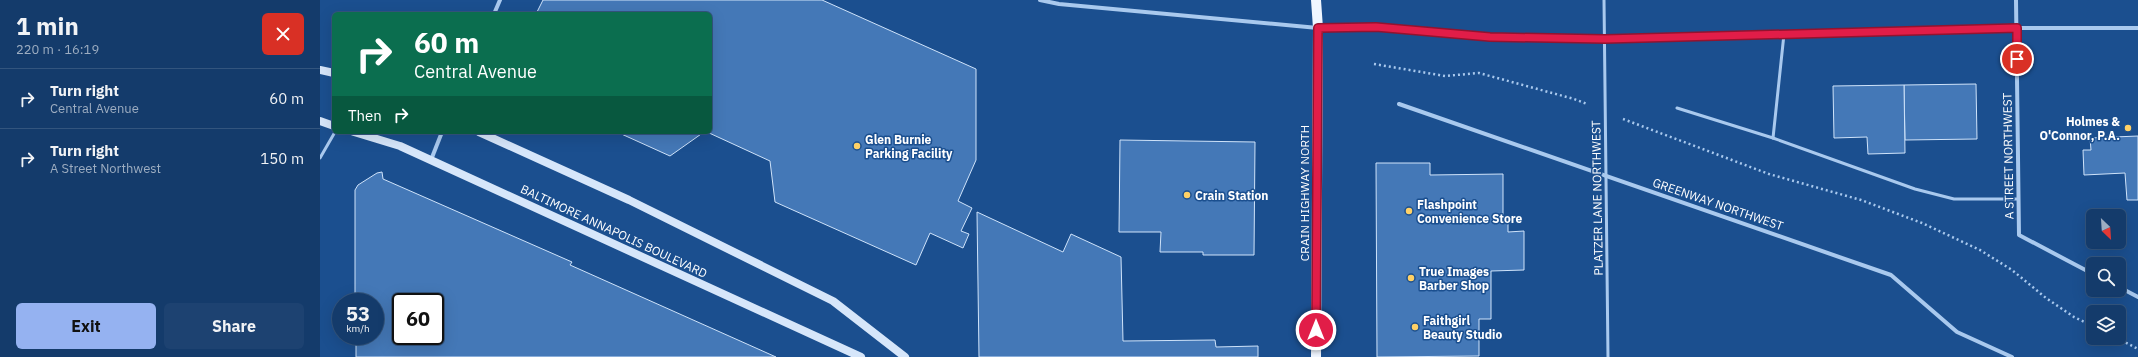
<!DOCTYPE html>
<html lang="en">
<head>
<meta charset="utf-8">
<style>
	body { margin:0; font-family:"IBM Plex Sans",sans-serif; background:#1d4271; color:#f1f3f6; height:100vh; display:flex; flex-direction:column; font-size:15px; white-space:nowrap }
	* { box-sizing:border-box; margin:0 }
	p { font-size:13px; color:#9dadc1 }
	.icon { flex:none; width:22px; height:22px; fill:none; stroke:currentColor; stroke-width:2; stroke-linecap:round; stroke-linejoin:round }
	.map { position:relative; flex:1; overflow:hidden }
	.panel { display:flex; flex-direction:column; background:#143b6b; width:320px }
	.panel>* { flex:none }
	.hud { position:absolute; left:12px; top:12px; width:380px; height:122px; border-radius:6px; box-shadow:0 4px 16px #0002,0 0 0 1px #33557e; background:#0b6e4f; color:#fff; overflow:hidden }
	.needle { width:26px; rotate:155deg }
	.buttons { position:absolute; left:1766px; top:209px; display:grid; gap:8px }
	.buttons a { display:grid; place-items:center; width:40px; height:40px; border-radius:6px; background:#143b6b; box-shadow:0 4px 16px #0002,0 0 0 1px #33557e; font-size:20px }
	.speed { position:absolute; left:12px; top:293px; display:flex; gap:8px; font-size:20px; font-weight:700; text-align:center }
	.speed>* { display:grid; place-content:center; width:52px; height:52px; border-radius:50%; background:#143b6b; box-shadow:0 4px 16px #0002,0 0 0 1px #33557e; line-height:1 }
	.speed small { font-size:10px; font-weight:400 }
	.speed .limit { border:2px solid #111; border-radius:6px; background:#fff; color:#111 }
	.pin { position:absolute; display:grid; place-items:center; width:34px; height:34px; color:#fff; margin:-17px; border:2px solid #fff; border-radius:50%; box-shadow:0 1px 4px #0007 }
	.me { position:absolute; width:44px; margin:-22px; rotate:0deg; stroke-linejoin:round; filter:drop-shadow(0 0 3px #0008) }
	.turn { display:flex; align-items:center; gap:14px; height:84px; padding:0 16px; font-size:18px }
	.turn .icon { width:52px; height:52px; stroke-width:2.5 }
	.turn b { display:block; font-size:28px; line-height:34px }
	.then { display:flex; align-items:center; height:38px; padding:0 16px; background:#0003; gap:8px; font-size:15px }
	.round { display:grid; place-items:center; flex:none; width:42px; height:42px; border-radius:6px; background:#1d4271 }
	.summary { display:flex; align-items:center; justify-content:space-between; height:68px; padding:0 16px }
	h1 { font-size:24px; font-weight:700; line-height:30px }
	.action { display:flex; gap:8px; margin-top:auto; padding:8px 16px }
	.action a { flex:1; height:46px; border-radius:6px; background:#95b2f1; color:#111; font-size:16px; font-weight:700; line-height:46px; text-align:center }
	.action a+a { background:#1d4271; color:#f1f3f6 }
	ul { padding:0; list-style:none }
	li { display:flex; align-items:center; gap:12px; height:60px; padding:0 16px; border-top:1px solid #33557e }
	li div { flex:1 }
	li b { display:block; font-size:15px }
	li em { font-style:normal }
	main { display:flex; flex:1; min-height:0 }
	.map>svg:first-child { display:block }
	.building { fill:#4478b7; stroke:#cfe3fa; fill-rule:evenodd }
	.lines { fill:none; stroke-linecap:round; stroke-linejoin:round }
	.path { stroke:#a9c9ee; stroke-width:2.5; stroke-dasharray:2 3; stroke-linecap:butt }
	.service { stroke:#a9c9ee; stroke-width:3 }
	.minor { stroke:#a9c9ee; stroke-width:4 }
	.secondary { stroke:#d6e6fa; stroke-width:8 }
	.primary { stroke:#f0f6ff; stroke-width:10 }
	.route-casing { stroke:#92132f; stroke-width:10 }
	.route { stroke:#e11d48; stroke-width:7 }
	.poi-dot { fill:#ffd166; stroke:#1b4f8f; stroke-width:1.5 }
	.labels { text-anchor:middle; dominant-baseline:central; stroke-width:3; stroke-linejoin:round; paint-order:stroke }
	.poi-label { font-size:12px; font-weight:bold; fill:#fff; stroke:#1b4f8f; text-anchor:start }
	.street-label { font-size:12px; fill:#fff; stroke:#1b4f8f }
</style>
</head>
<body>
<main>
<section class="panel">
<div class="summary"><div><h1>1 min</h1><p>220 m · 16:19</p></div><a class="round" style="background:#d93025;color:#fff"><svg class="icon" aria-label="close" viewBox="0 0 24 24"><path d="M6 6l12 12M18 6L6 18"/></svg></a></div>
<ul>
<li><svg class="icon" aria-label="right" viewBox="0 0 24 24"><path d="M7 20v-9h11M14 6l5 5-5 5"/></svg><div><b>Turn right</b><p>Central Avenue</p></div><em>60 m</em></li>
<li><svg class="icon" aria-label="right" viewBox="0 0 24 24"><path d="M7 20v-9h11M14 6l5 5-5 5"/></svg><div><b>Turn right</b><p>A Street Northwest</p></div><em>150 m</em></li>
</ul>
<div class="action"><a>Exit</a><a>Share</a></div>
</section>
<div class="map">
<svg width="1818" height="357" viewBox="0 0 1818 357">
	<rect width="100%" height="100%" fill="#1b4f8f"/>
	<!-- building -->
	<g class="building">
		<path d="M 223,0 L 502,0 L 656,69 L 656,160 L 638,201 L 652,208 L 641,231 L 649,234 L 643,248 L 610,233 L 596,265 L 455,202 L 450,161 L 387,132 L 390,132 L 390,14 L 216,14 Z"/>
		<path d="M 1656,84 L 1657,139 L 1585,140 L 1584,85 Z"/>
		<path d="M 1584,85 L 1585,153 L 1548,154 L 1547,137 L 1514,138 L 1513,86 Z"/>
		<path d="M 297,132 L 384,132 L 350,156 Z"/>
		<path d="M 1818,136 L 1818,200 L 1807,200 L 1805,173 L 1764,175 L 1763,150 L 1771,150 L 1770,138 Z"/>
		<path d="M 800,140 L 935,142 L 934,255 L 883,255 L 883,252 L 840,252 L 841,232 L 799,232 Z"/>
		<path d="M 1056,163 L 1110,163 L 1110,175 L 1183,174 L 1183,220 L 1188,220 L 1188,232 L 1204,231 L 1204,270 L 1171,271 L 1171,319 L 1159,319 L 1159,356 L 1057,357 Z"/>
		<path d="M 62,172 L 63,179 L 252,262 L 250,265 L 456,357 L 36,357 L 36,336 L 55,336 L 55,302 L 35,302 L 35,190 L 38,185 L 57,173 ZM 81,302 L 115,302 L 115,336 L 81,336 Z"/>
		<path d="M 657,212 L 743,252 L 751,234 L 801,257 L 803,341 L 895,340 L 896,347 L 938,346 L 938,357 L 659,357 Z"/>
	</g>
	<g class="lines">
		<!-- path -->
		<g class="path">
			<path d="M 1054,64 L 1125,76 L 1159,73 L 1254,99 L 1267,104"/>
			<path d="M 1303,119 L 1449,174 L 1541,200 L 1602,223 L 1660,250 L 1692,270 L 1726,298 L 1754,317 L 1773,326"/>
			<path d="M 1797,338 L 1818,349"/>
		</g>
		<!-- service -->
		<g class="service">
			<path d="M 1284,0 L 1288,357"/>
			<path d="M 1357,108 L 1453,138 L 1464,34"/>
			<path d="M 1453,138 L 1595,189 L 1634,199 L 1698,199"/>
			<path d="M 0,158 L 15,132"/>
		</g>
		<!-- minor -->
		<g class="minor">
			<path d="M 720,0 L 739,4 L 998,28 L 1076,28 L 1170,37 L 1285,39 L 1697,28 L 1818,28"/>
			<path d="M 1696,0 L 1699,235 L 1773,274"/>
			<path d="M 174,14 L 180,0"/>
			<path d="M 1079,104 L 1571,275 L 1637,332 L 1692,357"/>
			<path d="M 111,160 L 122,132"/>
			<path d="M 1799,287 L 1818,297"/>
		</g>
		<!-- secondary -->
		<g class="secondary">
			<path d="M 0,70 L 14,73"/>
			<path d="M 0,121 L 14,126"/>
			<path d="M 34,132 L 80,146 L 541,357"/>
			<path d="M 159,132 L 309,200 L 513,301 L 585,357"/>
		</g>
		<!-- primary -->
		<path class="primary" d="M 996,0 L 998,28 L 996,357"/>
	</g>
	<g class="lines">
		<defs>
			<path id="route" d="M 996,330 L 998,28 L 1056,27 L 1170,37 L 1285,39 L 1697,28 L 1697,59"/>
		</defs>
		<!-- route casing -->
		<use href="#route" class="route-casing"/>
		<!-- route -->
		<use href="#route" class="route"/>
	</g>
	<!-- markers -->
	<g class="poi-dot">
		<circle cx="1808" cy="128" r="4"/>
		<circle cx="537" cy="146" r="4"/>
		<circle cx="867" cy="195" r="4"/>
		<circle cx="1089" cy="211" r="4"/>
		<circle cx="1091" cy="278" r="4"/>
		<circle cx="1095" cy="327" r="4"/>
	</g>
	<g class="labels">
		<!-- poi labels -->
		<g class="poi-label">
			<text x="1800" y="121" text-anchor="end">Holmes &amp;<tspan x="1800" dy="14">O'Connor, P.A.</tspan></text>
			<text x="545" y="139">Glen Burnie<tspan x="545" dy="14">Parking Facility</tspan></text>
			<text x="875" y="195">Crain Station</text>
			<text x="1097" y="204">Flashpoint<tspan x="1097" dy="14">Convenience Store</tspan></text>
			<text x="1099" y="271">True Images<tspan x="1099" dy="14">Barber Shop</tspan></text>
			<text x="1103" y="320">Faithgirl<tspan x="1103" dy="14">Beauty Studio</tspan></text>
		</g>
		<!-- street labels -->
		<g class="street-label">
			<text transform="translate(1688 156) rotate(-91)">A STREET NORTHWEST</text>
			<text transform="translate(984 193) rotate(-90)">CRAIN HIGHWAY NORTH</text>
			<text transform="translate(1277 198) rotate(-91)">PLATZER LANE NORTHWEST</text>
			<text transform="translate(1398 204) rotate(19)">GREENWAY NORTHWEST</text>
			<text transform="translate(294 231) rotate(25)">BALTIMORE ANNAPOLIS BOULEVARD</text>
		</g>
	</g>
</svg>
<div class="buttons">
<a><svg class="needle" viewBox="-14 -14 28 28"><path d="M0-13l5 13h-10z" fill="#e53935"/><path d="M0 13l5-13h-10z" fill="#9dadc1"/></svg></a>
<a><svg class="icon" aria-label="search" viewBox="0 0 24 24"><circle cx="10" cy="10" r="6"/><path d="M15 15l6 6"/></svg></a>
<a><svg class="icon" aria-label="layers" viewBox="0 0 24 24"><path d="M12 4l9 5-9 5-9-5zM3 14l9 5 9-5"/></svg></a>
</div>
<div class="speed"><div>53<small>km/h</small></div><div class="limit">60</div></div>
<div class="pin" style="left:1697px;top:59px;background:#d93025"><svg class="icon" aria-label="arrive" viewBox="0 0 24 24"><path d="M6 21V4h12l-3 4 3 4H6"/></svg></div>
<svg class="me" style="left:996px;top:330px" viewBox="-20 -20 40 40"><circle r="17" fill="#e11d48" stroke="#fff" stroke-width="3"/><path d="M0-11L8 9 0 5-8 9z" fill="#fff"/></svg>
<div class="hud">
<div class="turn"><svg class="icon" aria-label="right" viewBox="0 0 24 24"><path d="M7 20v-9h11M14 6l5 5-5 5"/></svg><div><b>60 m</b>Central Avenue</div></div>
<div class="then">Then<svg class="icon" aria-label="right" viewBox="0 0 24 24"><path d="M7 20v-9h11M14 6l5 5-5 5"/></svg></div>
</div>
</div>
</main>
</body>
</html>
